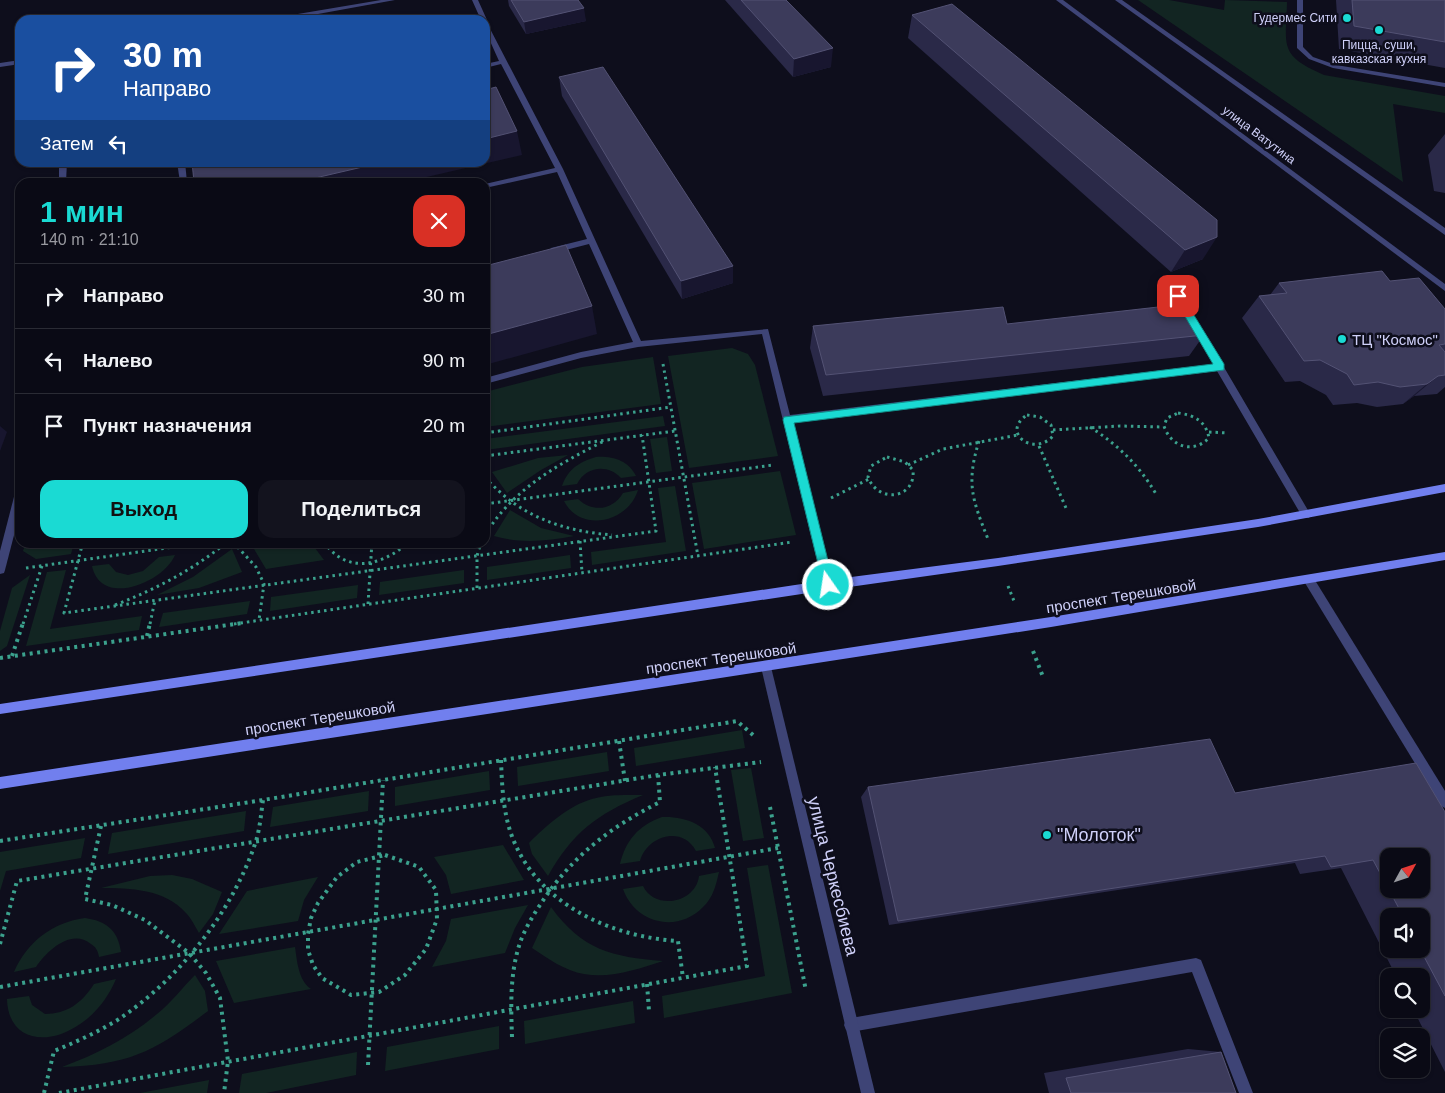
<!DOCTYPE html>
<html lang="ru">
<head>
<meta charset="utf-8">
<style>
	body { margin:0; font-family:Arial,sans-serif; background:#13131e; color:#f1f3f6; height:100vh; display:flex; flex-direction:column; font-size:19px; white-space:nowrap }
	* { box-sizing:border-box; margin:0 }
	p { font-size:16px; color:#999aa0 }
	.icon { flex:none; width:28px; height:28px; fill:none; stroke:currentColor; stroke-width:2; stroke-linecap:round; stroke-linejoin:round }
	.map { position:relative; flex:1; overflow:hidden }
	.panel { position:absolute; left:15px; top:178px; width:475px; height:370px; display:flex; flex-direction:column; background:#0a0a15; border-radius:15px; box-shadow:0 1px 4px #0004,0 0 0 1px #2a2b34 }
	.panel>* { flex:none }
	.hud { position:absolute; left:15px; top:15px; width:475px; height:152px; border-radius:15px; box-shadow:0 1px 4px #0004,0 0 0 1px #2a2b34; background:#1a4fa0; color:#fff; overflow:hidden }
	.needle { width:32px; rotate:50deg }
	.fabs { position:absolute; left:1380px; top:848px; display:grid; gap:10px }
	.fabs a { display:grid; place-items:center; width:50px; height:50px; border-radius:10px; background:#0a0a15; box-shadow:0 1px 4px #0004,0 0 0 1px #2a2b34; font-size:25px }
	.pin { position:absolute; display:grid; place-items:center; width:42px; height:42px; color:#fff; margin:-21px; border-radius:10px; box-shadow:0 2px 8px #0006 }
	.me { position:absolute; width:55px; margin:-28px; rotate:347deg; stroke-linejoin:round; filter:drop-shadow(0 0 4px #0008) }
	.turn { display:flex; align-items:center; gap:18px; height:105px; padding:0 25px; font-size:22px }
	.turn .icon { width:65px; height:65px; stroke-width:2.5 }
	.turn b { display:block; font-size:35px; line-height:42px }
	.then { display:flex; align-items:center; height:48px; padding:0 25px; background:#0003; gap:10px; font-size:19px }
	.round { display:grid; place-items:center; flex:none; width:52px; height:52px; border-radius:15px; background:#13131e }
	.overview { display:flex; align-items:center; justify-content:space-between; height:85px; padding:0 25px }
	h1 { font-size:30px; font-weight:800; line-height:38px; color:#1adad3 }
	.primary-button { display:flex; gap:10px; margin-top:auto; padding:10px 25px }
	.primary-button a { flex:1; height:58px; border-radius:15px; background:#1adad3; color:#111; font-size:20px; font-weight:800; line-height:58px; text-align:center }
	.primary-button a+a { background:#13131e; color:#f1f3f6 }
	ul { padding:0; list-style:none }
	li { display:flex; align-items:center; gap:15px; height:65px; padding:0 25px; border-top:1px solid #2a2b34 }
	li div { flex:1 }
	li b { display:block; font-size:19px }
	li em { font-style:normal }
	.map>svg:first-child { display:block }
	.green { fill:#122522 }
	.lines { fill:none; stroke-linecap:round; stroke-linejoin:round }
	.path-far1 { stroke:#3ba18d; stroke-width:3; stroke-dasharray:2.5 4; stroke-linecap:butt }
	.path { stroke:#3ba18d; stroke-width:4; stroke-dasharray:3 4.5; stroke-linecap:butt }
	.service { fill:#3e4476; fill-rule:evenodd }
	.minor { fill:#3e4476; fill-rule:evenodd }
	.secondary { fill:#717fee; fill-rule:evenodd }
	.wall { fill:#2a2948; fill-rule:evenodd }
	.shaded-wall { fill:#18162f }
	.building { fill:#3c3b5b; stroke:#535274; fill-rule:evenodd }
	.route { fill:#1adad3; stroke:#118e89 }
	.poi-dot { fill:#1adad3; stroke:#0e0e1c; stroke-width:2 }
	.labels { text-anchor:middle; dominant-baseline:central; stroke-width:5; stroke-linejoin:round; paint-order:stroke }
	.far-poi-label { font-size:12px; fill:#cfd0f9; stroke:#0e0e1c; text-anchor:end }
	.far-street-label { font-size:12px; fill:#cfd0f9; stroke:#0e0e1c }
	.poi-label { font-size:15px; fill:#cfd0f9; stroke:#0e0e1c; text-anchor:start }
	.street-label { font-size:15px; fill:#cfd0f9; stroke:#0e0e1c }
	.near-poi-label { font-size:18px; fill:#cfd0f9; stroke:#0e0e1c; text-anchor:start }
	.near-street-label { font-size:18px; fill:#cfd0f9; stroke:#0e0e1c }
</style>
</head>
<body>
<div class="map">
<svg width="1445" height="1093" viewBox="0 0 1445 1093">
	<rect width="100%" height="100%" fill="#0e0e1c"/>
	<!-- green -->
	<g class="green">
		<path d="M 1138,0 L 1169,0 L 1224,10 L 1225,0 L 1287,2 C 1286,46 1278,55 1324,75 L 1445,96 L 1445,113 L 1393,104 L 1403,182 Z"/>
		<path d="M 732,348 L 748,354 L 755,365 L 778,456 L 689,468 L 668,356 Z"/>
		<path d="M 653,357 L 661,404 L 485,427 L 485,392 L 582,367 Z"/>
		<path d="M 663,416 L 665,426 L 485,450 L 485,439 Z"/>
		<path d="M 667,437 L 672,471 L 656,473 L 650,439 Z"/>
		<path d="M 568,455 L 541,470 L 507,493 L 492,472 L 538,458 Z"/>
		<path d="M 596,457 C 612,456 628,460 636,476 L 621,478 C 608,464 586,466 577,484 L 562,486 C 568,469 579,462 596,457 Z"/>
		<path d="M 780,471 L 796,535 L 704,549 L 692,483 Z"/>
		<path d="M 675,486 L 686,551 L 592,565 L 591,552 L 666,542 L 658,488 Z"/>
		<path d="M 638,490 C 628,523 580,533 564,501 L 578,499 C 593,513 613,510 623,493 Z"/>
		<path d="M 510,510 L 541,528 L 574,536 C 548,541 520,544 494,536 Z"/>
		<path d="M 26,542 L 74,542 L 74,543 L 71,554 L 36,559 L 23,551 Z"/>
		<path d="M 264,542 L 313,543 L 315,548 L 324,560 L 266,569 L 251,544 Z"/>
		<path d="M 232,549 L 242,572 L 199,588 L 157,595 L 193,577 Z"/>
		<path d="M 175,555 C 163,583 101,608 92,566 L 109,564 L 116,572 L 128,575 L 143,571 L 159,557 Z"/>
		<path d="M 570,555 L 571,568 L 487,580 L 487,567 Z"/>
		<path d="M 66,570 L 50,629 L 142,616 L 139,630 L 26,646 L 47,572 Z"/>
		<path d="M 464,570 L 464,583 L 379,595 L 380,582 Z"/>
		<path d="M 30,575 L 7,646 L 0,651 L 0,631 L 12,588 Z"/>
		<path d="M 358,585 L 357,598 L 270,611 L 271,597 Z"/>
		<path d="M 250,601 L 247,614 L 159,627 L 163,613 Z"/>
		<path d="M 742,730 L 745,748 L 636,766 L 634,748 Z"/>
		<path d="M 607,752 L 609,771 L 518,786 L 517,767 Z"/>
		<path d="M 751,768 L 764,838 L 743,841 L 731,770 Z"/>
		<path d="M 489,771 L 490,790 L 395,806 L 395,787 Z"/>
		<path d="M 369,791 L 368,811 L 270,827 L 273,807 Z"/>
		<path d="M 643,795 C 597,814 572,833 548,876 L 532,854 L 529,843 C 547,825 568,806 592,799 C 608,794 626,795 643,795 Z"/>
		<path d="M 246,811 L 244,831 L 108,854 L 112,833 Z"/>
		<path d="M 662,817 C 684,816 709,824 715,848 L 696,851 C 682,825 647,836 640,861 L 620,864 C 626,840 638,826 662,817 Z"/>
		<path d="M 85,838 L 81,858 L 6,871 L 0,891 L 0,852 Z"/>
		<path d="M 503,845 L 524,880 L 451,894 L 446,875 L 434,857 Z"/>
		<path d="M 768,865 L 792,993 L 664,1018 L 662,996 L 765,976 L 747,868 Z"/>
		<path d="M 719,872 C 716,885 713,898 703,907 C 677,934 635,923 623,889 L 643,886 C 655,911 696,903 699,876 Z"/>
		<path d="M 172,875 L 192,879 L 222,892 L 213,914 L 199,933 C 195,926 191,918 186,913 C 165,889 130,888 101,888 L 150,876 Z"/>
		<path d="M 318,877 L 304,900 L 298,921 L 219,934 L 247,891 Z"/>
		<path d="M 528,905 L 515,928 L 505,953 L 432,967 L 446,941 L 451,919 Z"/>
		<path d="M 551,907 C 582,950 612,957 663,961 C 638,969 610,979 584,974 C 565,971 547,958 532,948 Z"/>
		<path d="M 85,918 C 106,921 118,930 121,952 L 99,957 C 98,951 96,947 91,944 C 71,928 47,951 36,967 L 14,972 C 27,942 53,922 85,918 Z"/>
		<path d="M 295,947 C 297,960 298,980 311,989 L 234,1003 L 216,961 Z"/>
		<path d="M 195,975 L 205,991 L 208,1011 C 155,1051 130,1065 62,1067 C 97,1054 129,1038 157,1014 C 171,1003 183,987 195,975 Z"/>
		<path d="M 116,979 C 108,998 95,1015 77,1026 C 47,1046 8,1041 7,999 L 29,996 L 32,1005 L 45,1014 C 67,1014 82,1003 94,984 Z"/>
		<path d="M 633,1001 L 635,1023 L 525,1044 L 524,1021 Z"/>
		<path d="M 499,1026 L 499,1049 L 385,1071 L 387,1047 Z"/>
		<path d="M 357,1052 L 356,1075 L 266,1093 L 239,1093 L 242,1074 Z"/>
		<path d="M 209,1080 L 207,1093 L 140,1093 Z"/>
	</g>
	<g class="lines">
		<!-- path-far1 -->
		<g class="path-far1">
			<path d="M 663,364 L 698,556"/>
			<path d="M 1178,413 C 1194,415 1206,421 1209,438 C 1193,454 1171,447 1164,426 L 1167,418 Z"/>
			<path d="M 1027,415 L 1040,417 L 1051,425 L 1053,436 C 1034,457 1000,433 1027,415 Z"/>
			<path d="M 1090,427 C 1118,445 1139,465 1156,494"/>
			<path d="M 1053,430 L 1120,426 L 1163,427"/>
			<path d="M 1209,432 L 1228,433"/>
			<path d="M 485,433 L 671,407"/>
			<path d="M 979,441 C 966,483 972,499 988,539"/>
			<path d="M 1039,446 L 1066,508"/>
			<path d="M 485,456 L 675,431"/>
			<path d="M 887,457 L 905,462 L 913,470 C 916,499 878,504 868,477 L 871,466 Z"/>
			<path d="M 908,465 L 943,449 L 1018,435"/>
			<path d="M 485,477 C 519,516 562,531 612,535"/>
			<path d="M 831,498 L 869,479"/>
			<path d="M 485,504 L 773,465"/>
			<path d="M 485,535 C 513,489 557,465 604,441"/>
			<path d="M 580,541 L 582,573"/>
			<path d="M 83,542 L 64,613 L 656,531 L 642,435"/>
			<path d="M 233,542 L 256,567 L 264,584 L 259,620"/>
			<path d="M 324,542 C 347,575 382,566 409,542"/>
			<path d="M 26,568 L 209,542"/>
			<path d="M 1008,586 L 1014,601"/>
			<path d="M 477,588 L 477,556 L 481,542"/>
			<path d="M 368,604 L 372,542"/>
			<path d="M 115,605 C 156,589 193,570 227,542"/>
			<path d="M 23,624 L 42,566"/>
			<path d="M 150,624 L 155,600"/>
			<path d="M 234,624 L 792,542"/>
		</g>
		<!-- path -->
		<g class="path">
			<path d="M 147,636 L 150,623"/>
			<path d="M 1033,651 L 1043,677"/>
			<path d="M 12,656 L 23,623"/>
			<path d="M 0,658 L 242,623"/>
			<path d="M 619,741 L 625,781"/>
			<path d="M 501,760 C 502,786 503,814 513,839 C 539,905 612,937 678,941 L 683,978"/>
			<path d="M 770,807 L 806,991"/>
			<path d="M 101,826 L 85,899 L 112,905 L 145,920 L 189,953 L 206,973 L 220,998 L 228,1061 L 224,1093"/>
			<path d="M 0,841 L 263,800 L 737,721 L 753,735"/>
			<path d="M 385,855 L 419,867 L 436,890 L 437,919 L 426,949 L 405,975 L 379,992 L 351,995 L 322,978 L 313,965 L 308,950 L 308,934 L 311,918 L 318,903 L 337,877 L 357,862 Z"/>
			<path d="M 0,944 L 17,881 L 658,775 L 761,762"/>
			<path d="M 647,984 L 649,1011"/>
			<path d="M 0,987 L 778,848"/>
			<path d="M 512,1037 C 511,1009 510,980 517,953 C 521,936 530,920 540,905 C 570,858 610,827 660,802 L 658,775"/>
			<path d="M 368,1065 L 383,780"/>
			<path d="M 44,1093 L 54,1051 C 76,1042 98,1032 119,1019 C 180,978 233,911 256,841 C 260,828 261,814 263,800"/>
			<path d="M 59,1093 L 747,966 L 715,767"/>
		</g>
		<!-- service -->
		<g class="service">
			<path d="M 472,0 L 478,0 L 487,20 L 486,21 L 563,169 L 641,341 L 768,329 L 790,415 L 1214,364 L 1174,296 L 1178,293 L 1181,294 L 1309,512 L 1311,515 L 1309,518 L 1303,518 L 1217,371 L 792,422 L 833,585 L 832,588 L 828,590 L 824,588 L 823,585 L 762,334 L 638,347 L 581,358 L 485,384 L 485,378 L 581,352 L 633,342 L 589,244 L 554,253 L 550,250 L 551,248 L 587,239 L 557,172 L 485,188 L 485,184 L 555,168 L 501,64 L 485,68 L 485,64 L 499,61 L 485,30 L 485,20 L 481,20 Z"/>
			<path d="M 1115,0 L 1122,0 L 1445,228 L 1445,235 Z"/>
			<path d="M 1297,0 L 1303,0 L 1303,47 L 1313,57 L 1336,65 L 1445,83 L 1445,87 L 1333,68 L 1309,59 L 1297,48 Z"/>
			<path d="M 59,162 L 67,162 L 66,182 L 59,182 Z"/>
			<path d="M 177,162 L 185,162 L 187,182 L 180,182 Z"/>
			<path d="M 20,489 L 20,512 L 5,570 L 4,573 L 0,574 L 0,551 L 15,493 L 17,490 Z"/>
			<path d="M 1309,575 L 1313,577 L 1445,791 L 1445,808 L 1441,806 L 1305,583 L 1304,580 L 1305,577 Z"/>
			<path d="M 1196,958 L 1201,960 L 1253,1093 L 1239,1093 L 1192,972 L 851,1032 L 846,1030 L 844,1025 L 846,1020 L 851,1018 Z"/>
		</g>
		<!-- minor -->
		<g class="minor">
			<path d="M 381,0 L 395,0 L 285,20 L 271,20 L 274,18 Z"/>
			<path d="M 1056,0 L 1063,0 L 1445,284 L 1445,291 Z"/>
			<path d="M 20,60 L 20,64 L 0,67 L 0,63 Z"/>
			<path d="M 766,662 L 770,663 L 771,667 L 875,1093 L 861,1093 L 761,667 L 762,663 Z"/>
		</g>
		<!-- secondary -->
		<g class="secondary">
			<path d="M 1445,484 L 1445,492 L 1258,527 L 998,566 L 828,590 L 0,714 L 0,704 L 828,580 L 998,558 L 1258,519 Z"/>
			<path d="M 1445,552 L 1445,560 L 1051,627 L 0,789 L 0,777 L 1051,617 Z"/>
		</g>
	</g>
	<!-- wall -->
	<g class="wall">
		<path d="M 508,0 L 578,0 L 586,21 L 526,34 L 509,6 Z"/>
		<path d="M 725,0 L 786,0 L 831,67 L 793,77 Z"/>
		<path d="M 1336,0 L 1445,0 L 1445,68 L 1339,49 Z"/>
		<path d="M 912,15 L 1203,259 L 1171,272 L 908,38 Z"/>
		<path d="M 559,77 L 733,283 L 682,299 L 562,96 Z"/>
		<path d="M 1445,134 L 1445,193 L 1434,191 L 1428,155 Z"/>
		<path d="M 1390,281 L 1445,309 L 1445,387 L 1437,394 L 1414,396 L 1403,404 L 1377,407 L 1357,403 L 1333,405 L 1326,395 L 1300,381 L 1285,382 L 1242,318 L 1259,296 L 1270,295 L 1279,283 Z"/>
		<path d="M 1007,324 L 1204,335 L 1189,356 L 823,396 L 810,348 L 813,326 Z"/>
		<path d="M 868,787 L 1235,793 L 1445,812 L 1445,1072 L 1413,1009 L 1421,1009 L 1421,976 L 1396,976 L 1341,868 L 1300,874 L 1295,863 L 889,925 L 861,797 ZM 1389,916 L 1421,916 L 1421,949 L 1389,949 Z"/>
		<path d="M 1188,1049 L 1221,1052 L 1236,1093 L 1049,1093 L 1044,1073 Z"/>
	</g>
	<!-- shaded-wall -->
	<g class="shaded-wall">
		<path d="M 584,8 L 586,21 L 526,34 L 524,22 Z"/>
		<path d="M 833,48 L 831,67 L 793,77 L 794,59 Z"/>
		<path d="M 517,131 L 522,155 L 405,182 L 298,182 L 384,162 L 485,162 L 485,139 Z"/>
		<path d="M 1217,237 L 1203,259 L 1171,272 L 1185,250 Z"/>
		<path d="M 733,266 L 733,283 L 682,299 L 681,281 Z"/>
		<path d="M 592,306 L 597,334 L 485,365 L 485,335 Z"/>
		<path d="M 1438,376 L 1414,396 L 1403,404 L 1427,384 Z"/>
		<path d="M 0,426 L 7,432 L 0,451 Z"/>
	</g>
	<!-- building -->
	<g class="building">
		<path d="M 511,0 L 578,0 L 584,8 L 524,22 Z"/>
		<path d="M 741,0 L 786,0 L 833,48 L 794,59 Z"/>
		<path d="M 1352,0 L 1445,0 L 1445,42 L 1354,26 Z"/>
		<path d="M 952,4 L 1217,220 L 1217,237 L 1185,250 L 912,15 Z"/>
		<path d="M 603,67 L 733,266 L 681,281 L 559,77 Z"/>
		<path d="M 496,87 L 517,131 L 485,139 L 485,90 Z"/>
		<path d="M 192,162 L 384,162 L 298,182 L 194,182 Z"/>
		<path d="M 566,245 L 592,306 L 485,335 L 485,266 Z"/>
		<path d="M 1382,271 L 1390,281 L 1419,278 L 1445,309 L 1445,344 L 1439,345 L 1445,352 L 1445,375 L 1438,376 L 1427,384 L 1400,387 L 1378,382 L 1354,385 L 1347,374 L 1320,360 L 1304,361 L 1259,296 L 1287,293 L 1279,283 Z"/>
		<path d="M 1185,304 L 1204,335 L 826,375 L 813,326 L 1003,307 L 1007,324 Z"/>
		<path d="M 1210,739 L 1235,793 L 1416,763 L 1445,812 L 1445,996 L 1420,949 L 1421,949 L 1421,916 L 1403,916 L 1373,860 L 1331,867 L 1325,856 L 898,921 L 868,787 ZM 1389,856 L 1421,856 L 1421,889 L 1389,889 Z"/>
		<path d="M 1221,1052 L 1236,1093 L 1071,1093 L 1066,1078 Z"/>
	</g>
	<!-- route -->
	<path class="route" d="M 1178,293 L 1181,294 L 1224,364 L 1224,370 L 794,423 L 834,585 L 832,588 L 828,590 L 824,588 L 783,420 L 784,417 L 1213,364 L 1173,296 Z"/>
	<!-- markers -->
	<g class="poi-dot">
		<circle cx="1347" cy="18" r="5"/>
		<circle cx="1379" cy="30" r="5"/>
		<circle cx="1342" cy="339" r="5"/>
		<circle cx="1047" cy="835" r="5"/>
	</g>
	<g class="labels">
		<!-- far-poi labels -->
		<g class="far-poi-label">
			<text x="1337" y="18">Гудермес Сити</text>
			<text x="1379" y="45" text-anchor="middle">Пицца, суши,<tspan x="1379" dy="14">кавказская кухня</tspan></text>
		</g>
		<!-- far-street labels -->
		<g class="far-street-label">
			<text transform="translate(1259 135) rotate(37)">улица Ватутина</text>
		</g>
		<!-- poi labels -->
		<g class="poi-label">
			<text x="1352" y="339">ТЦ "Космос"</text>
		</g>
		<!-- street labels -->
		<g class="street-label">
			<text transform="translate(1121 596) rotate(-9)">проспект Терешковой</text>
			<text transform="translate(721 658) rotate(-8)">проспект Терешковой</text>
			<text transform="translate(320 718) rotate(-9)">проспект Терешковой</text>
		</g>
		<!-- near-poi labels -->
		<g class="near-poi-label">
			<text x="1057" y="835">"Молоток"</text>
		</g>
		<!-- near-street labels -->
		<g class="near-street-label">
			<text transform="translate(833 876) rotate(76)">улица Черкесбиева</text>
		</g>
	</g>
</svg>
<div class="fabs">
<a><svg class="needle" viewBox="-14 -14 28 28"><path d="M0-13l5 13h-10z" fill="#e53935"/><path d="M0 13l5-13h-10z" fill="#999aa0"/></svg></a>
<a><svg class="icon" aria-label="sound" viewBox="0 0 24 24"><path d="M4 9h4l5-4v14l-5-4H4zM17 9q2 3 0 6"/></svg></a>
<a><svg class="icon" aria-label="search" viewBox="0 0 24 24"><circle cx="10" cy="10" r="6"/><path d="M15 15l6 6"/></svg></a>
<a><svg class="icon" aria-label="layers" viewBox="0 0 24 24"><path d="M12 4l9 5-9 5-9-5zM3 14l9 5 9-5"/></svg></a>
</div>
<div class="pin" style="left:1178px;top:296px;background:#d93025"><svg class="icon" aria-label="arrive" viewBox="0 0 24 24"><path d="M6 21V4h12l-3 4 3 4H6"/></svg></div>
<svg class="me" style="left:828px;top:585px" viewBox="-20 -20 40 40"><circle r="17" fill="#1adad3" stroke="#fff" stroke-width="3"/><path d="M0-11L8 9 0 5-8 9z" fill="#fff"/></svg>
<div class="hud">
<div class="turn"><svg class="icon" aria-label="right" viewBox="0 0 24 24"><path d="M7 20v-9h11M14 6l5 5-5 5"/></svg><div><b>30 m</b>Направо</div></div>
<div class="then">Затем<svg class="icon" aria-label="left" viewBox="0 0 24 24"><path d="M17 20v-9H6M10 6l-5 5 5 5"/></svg></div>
</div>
<section class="panel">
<div class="overview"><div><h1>1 мин</h1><p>140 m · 21:10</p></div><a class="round" style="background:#d93025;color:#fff"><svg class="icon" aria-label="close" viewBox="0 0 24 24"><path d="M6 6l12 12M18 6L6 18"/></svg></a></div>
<ul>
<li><svg class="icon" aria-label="right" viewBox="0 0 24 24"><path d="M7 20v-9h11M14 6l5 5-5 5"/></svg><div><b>Направо</b></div><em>30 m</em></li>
<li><svg class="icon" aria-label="left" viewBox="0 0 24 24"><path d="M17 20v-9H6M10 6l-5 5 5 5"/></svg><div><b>Налево</b></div><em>90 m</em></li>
<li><svg class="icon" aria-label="arrive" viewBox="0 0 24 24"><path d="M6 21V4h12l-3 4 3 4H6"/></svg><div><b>Пункт назначения</b></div><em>20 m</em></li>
</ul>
<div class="primary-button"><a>Выход</a><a>Поделиться</a></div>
</section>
</div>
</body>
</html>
